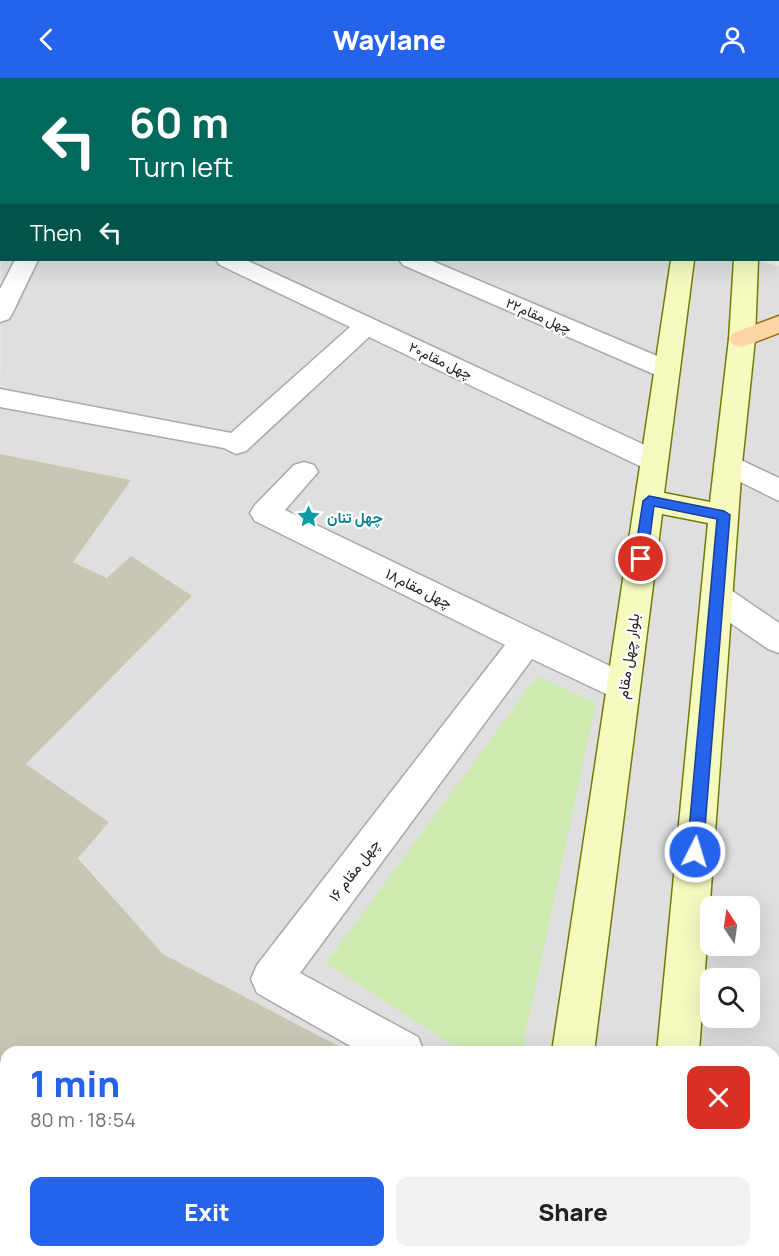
<!DOCTYPE html>
<html lang="en">
<head>
<meta charset="utf-8">
<style>
	body { margin:0; font-family:Manrope,Vazirmatn,sans-serif; background:#f2f2f2; color:#202124; height:100vh; display:flex; flex-direction:column; font-size:22px; white-space:nowrap }
	* { box-sizing:border-box; margin:0 }
	p { font-size:20px; color:#757577 }
	.icon { flex:none; width:33px; height:33px; fill:none; stroke:currentColor; stroke-width:2; stroke-linecap:round; stroke-linejoin:round }
	.map { position:relative; flex:1; overflow:hidden }
	.sheet { position:absolute; left:0px; top:968px; width:780px; height:212px; display:flex; flex-direction:column; background:#fff; border-radius:18px 18px 0 0; box-shadow:0 6px 24px #0002 }
	.sheet>* { flex:none }
	.hud { position:absolute; left:0px; top:0px; width:780px; height:183px; box-shadow:0 6px 24px #0002; background:#00695c; color:#fff; overflow:hidden }
	.needle { width:39px; rotate:347deg }
	.controls { position:absolute; left:700px; top:818px; display:grid; gap:12px }
	.controls a { display:grid; place-items:center; width:60px; height:60px; border-radius:12px; background:#fff; box-shadow:0 6px 24px #0002; font-size:30px }
	.pin { position:absolute; display:grid; place-items:center; width:51px; height:51px; color:#fff; margin:-26px; border:3px solid #fff; border-radius:50%; box-shadow:0 2px 6px #0007 }
	.me { position:absolute; width:66px; margin:-33px; rotate:5deg; stroke-linejoin:round; filter:drop-shadow(0 0 4px #0008) }
	.turn { display:flex; align-items:center; gap:21px; height:126px; padding:0 30px; font-size:27px }
	.turn .icon { width:78px; height:78px; stroke-width:2.5 }
	.turn b { display:block; font-size:42px; line-height:51px }
	.then { display:flex; align-items:center; height:57px; padding:0 30px; background:#0003; gap:12px; font-size:22px }
	.round { display:grid; place-items:center; flex:none; width:63px; height:63px; border-radius:12px; background:#f2f2f2 }
	.overview { display:flex; align-items:center; justify-content:space-between; height:102px; padding:0 30px }
	h1 { font-size:36px; font-weight:800; line-height:45px; color:#2563eb }
	.cta { display:flex; gap:12px; margin-top:auto; padding:12px 30px }
	.cta a { flex:1; height:69px; border-radius:12px; background:#2563eb; color:#fff; font-size:24px; font-weight:800; line-height:69px; text-align:center }
	.cta a+a { background:#f2f2f2; color:#202124 }
	header { display:flex; justify-content:space-between; align-items:center; height:78px; padding:0 30px; background:#2563eb; color:#fff; font-size:27px; font-weight:800 }
	.map>svg:first-child { display:block }
	.residential { fill:#e0dfdf; fill-rule:evenodd }
	.construction { fill:#c7c7b4 }
	.grass { fill:#cdebb0 }
	.lines { fill:none; stroke-linecap:round; stroke-linejoin:round }
	.minor-casing { stroke:#a9a9a9; stroke-width:3 }
	.tertiary-casing { stroke:#a9a9a9; stroke-width:3 }
	.secondary-casing { stroke:#707d05; stroke-width:3 }
	.primary-casing { stroke:#a06b00; stroke-width:3 }
	.minor { fill:#fff; fill-rule:evenodd }
	.tertiary { fill:#fff; fill-rule:evenodd }
	.secondary { fill:#f7fabf; fill-rule:evenodd }
	.primary { fill:#fcd6a4; fill-rule:evenodd }
	.shaded-wall { fill:#8b8681 }
	.building { fill:#c7bfb8; stroke:#8b8681; stroke-width:1.5 }
	.route { fill:#2563eb; stroke:#184099; stroke-width:1.5 }
	.labels { text-anchor:middle; dominant-baseline:central; stroke-width:4.5; stroke-linejoin:round; paint-order:stroke }
	.far-street-label { font-size:14px; fill:#222; stroke:#fff }
	.culture-label { font-size:15px; font-weight:bold; fill:#0d838f; stroke:#fff; text-anchor:start }
	.street-label { font-size:15px; fill:#222; stroke:#fff }
</style>
</head>
<body>
<header><svg class="icon" aria-label="back" viewBox="0 0 24 24"><path d="M15 5l-7 7 7 7"/></svg>Waylane<svg class="icon" aria-label="person" viewBox="0 0 24 24"><circle cx="12" cy="8" r="4"/><path d="M4 21q1-7 8-7t8 7"/></svg></header>
<div class="map">
<svg width="779" height="1178" viewBox="0 0 779 1178">
	<rect width="100%" height="100%" fill="#f2efe9"/>
	<!-- residential -->
	<g class="residential">
		<path d="M 0,0 L 331,0 L 333,1 L 2,2 L 1,32 Z"/>
		<path d="M 362,0 L 763,0 L 761,2 Z"/>
		<path d="M 1,65 L 2,182 L 754,182 L 779,188 L 779,1178 L 729,1178 L 729,1173 L 774,1173 L 774,974 L 348,973 L 163,876 L 78,779 L 109,744 L 26,686 L 192,518 L 108,500 L 73,484 L 130,402 L 0,376 ZM 711,828 L 750,828 L 750,867 L 711,867 ZM 711,900 L 750,900 L 750,939 L 711,939 Z"/>
	</g>
	<!-- construction -->
	<path class="construction" d="M 0,376 L 131,402 L 73,484 L 107,500 L 131,478 L 192,518 L 26,686 L 109,744 L 78,780 L 163,876 L 348,973 L 6,974 L 6,1173 L 495,1173 L 494,1178 L 0,1178 Z"/>
	<!-- grass -->
	<path class="grass" d="M 537,598 L 596,625 L 522,973 L 461,973 L 326,885 Z"/>
	<g class="lines">
		<defs>
			<g id="minor">
				<rect x="89" y="0" width="20" height="2"/>
				<path d="M 534,0 L 556,0 L 557,2 L 535,2 Z"/>
				<path d="M 779,11 L 779,24 L 778,24 L 778,11 Z"/>
				<path d="M 0,64 L 2,64 L 0,78 Z"/>
				<path d="M 15,182 L 38,182 L 12,236 L 9,241 L 0,244 L 0,211 Z"/>
				<path d="M 216,182 L 246,182 L 664,376 L 668,383 L 664,390 L 654,393 L 644,390 L 369,259 L 246,373 L 236,376 L 224,370 L 0,329 L 0,311 L 231,355 L 350,249 L 220,187 Z"/>
				<path d="M 399,182 L 430,182 L 676,286 L 680,292 L 676,298 L 667,301 L 658,298 L 403,187 Z"/>
				<path d="M 728,376 L 779,400 L 779,423 L 718,393 L 714,386 L 718,379 Z"/>
				<path d="M 304,384 L 314,387 L 318,394 L 285,432 L 635,600 L 640,610 L 635,620 L 623,624 L 532,581 L 300,895 L 418,959 L 424,974 L 361,974 L 257,915 L 251,901 L 257,887 L 505,567 L 255,443 L 250,435 L 255,427 L 294,387 Z"/>
				<path d="M 717,507 L 728,510 L 779,545 L 779,575 L 768,571 L 706,528 L 701,519 L 706,510 Z"/>
			</g>
			<path id="tertiary" d="M 0,0 L 8,2 L 2,2 L 2,12 Z"/>
			<g id="secondary">
				<path d="M 671,182 L 694,182 L 664,415 L 710,424 L 729,261 L 734,182 L 758,182 L 755,261 L 742,386 L 699,974 L 657,974 L 708,445 L 662,436 L 594,974 L 552,974 Z"/>
				<path d="M 523,1173 L 569,1173 L 568,1178 L 522,1178 Z"/>
				<rect x="637" y="1173" width="46" height="5"/>
			</g>
			<g id="primary">
				<path d="M 391,0 L 411,0 L 412,2 L 392,2 Z"/>
				<path d="M 469,0 L 489,0 L 490,2 L 470,2 Z"/>
				<rect x="778" y="117" width="1" height="14"/>
				<rect x="778" y="159" width="1" height="14"/>
				<path d="M 779,238 L 779,255 L 742,269 L 733,267 L 729,261 L 733,255 Z"/>
			</g>
		</defs>
		<!-- minor casing -->
		<use href="#minor" class="minor-casing"/>
		<!-- tertiary casing -->
		<use href="#tertiary" class="tertiary-casing"/>
		<!-- secondary casing -->
		<use href="#secondary" class="secondary-casing"/>
		<!-- primary casing -->
		<use href="#primary" class="primary-casing"/>
		<!-- minor -->
		<use href="#minor" class="minor"/>
		<!-- tertiary -->
		<use href="#tertiary" class="tertiary"/>
		<!-- secondary -->
		<use href="#secondary" class="secondary"/>
		<!-- primary -->
		<use href="#primary" class="primary"/>
	</g>
	<!-- shaded-wall -->
	<path class="shaded-wall" d="M 275,1173 L 282,1173 L 280,1178 L 273,1178 Z"/>
	<!-- building -->
	<g class="building">
		<rect x="778" y="45" width="1" height="28"/>
		<path d="M 0,981 L 6,983 L 6,1173 L 275,1173 L 273,1178 L 0,1178 Z"/>
	</g>
	<!-- route -->
	<path class="route" d="M 649,418 L 724,433 L 730,437 L 703,774 L 701,779 L 695,781 L 690,779 L 687,774 L 717,441 L 654,428 L 647,481 L 645,484 L 636,484 L 634,481 L 643,423 Z"/>
	<!-- icons -->
	<defs>
		<symbol id="sight-bare" viewBox="-9 -9 18 18"><path d="M0-6L1.8-2.2L6-1.7L2.9 1.2L3.7 5.4L0 3.3L-3.7 5.4L-2.9 1.2L-6-1.7L-1.8-2.2Z" fill="#0f9aa8" stroke="#fff" stroke-width="2.5" paint-order="stroke"/></symbol>
	</defs>
	<g fill-rule="evenodd">
		<use href="#sight-bare" x="292" y="422" width="33" height="33"/>
	</g>
	<g class="labels">
		<!-- far-street labels -->
		<g class="far-street-label">
			<text transform="translate(539 237) rotate(23)">چهل مقام۲۲</text>
			<text transform="translate(441 282) rotate(25)">چهل مقام۲۰</text>
		</g>
		<!-- culture labels -->
		<g class="culture-label">
			<text x="327" y="439">چهل تنان</text>
		</g>
		<!-- street labels -->
		<g class="street-label">
			<text transform="translate(419 510) rotate(26)">۱۸چهل مقام</text>
			<text transform="translate(628 578) rotate(-82)">بلوار چهل مقام</text>
			<text transform="translate(354 792) rotate(-53)">چهل مقام ۱۶</text>
		</g>
	</g>
</svg>
<div class="controls">
<a><svg class="needle" viewBox="-14 -14 28 28"><path d="M0-13l5 13h-10z" fill="#e53935"/><path d="M0 13l5-13h-10z" fill="#757577"/></svg></a>
<a><svg class="icon" aria-label="search" viewBox="0 0 24 24"><circle cx="10" cy="10" r="6"/><path d="M15 15l6 6"/></svg></a>
</div>
<div class="pin" style="left:641px;top:481px;background:#d93025"><svg class="icon" aria-label="arrive" viewBox="0 0 24 24"><path d="M6 21V4h12l-3 4 3 4H6"/></svg></div>
<svg class="me" style="left:695px;top:774px" viewBox="-20 -20 40 40"><circle r="17" fill="#2563eb" stroke="#fff" stroke-width="3"/><path d="M0-11L8 9 0 5-8 9z" fill="#fff"/></svg>
<div class="hud">
<div class="turn"><svg class="icon" aria-label="left" viewBox="0 0 24 24"><path d="M17 20v-9H6M10 6l-5 5 5 5"/></svg><div><b>60 m</b>Turn left</div></div>
<div class="then">Then<svg class="icon" aria-label="left" viewBox="0 0 24 24"><path d="M17 20v-9H6M10 6l-5 5 5 5"/></svg></div>
</div>
<section class="sheet">
<div class="overview"><div><h1>1 min</h1><p>80 m · 18:54</p></div><a class="round" style="background:#d93025;color:#fff"><svg class="icon" aria-label="close" viewBox="0 0 24 24"><path d="M6 6l12 12M18 6L6 18"/></svg></a></div>
<div class="cta"><a>Exit</a><a>Share</a></div>
</section>
</div>
</body>
</html>
